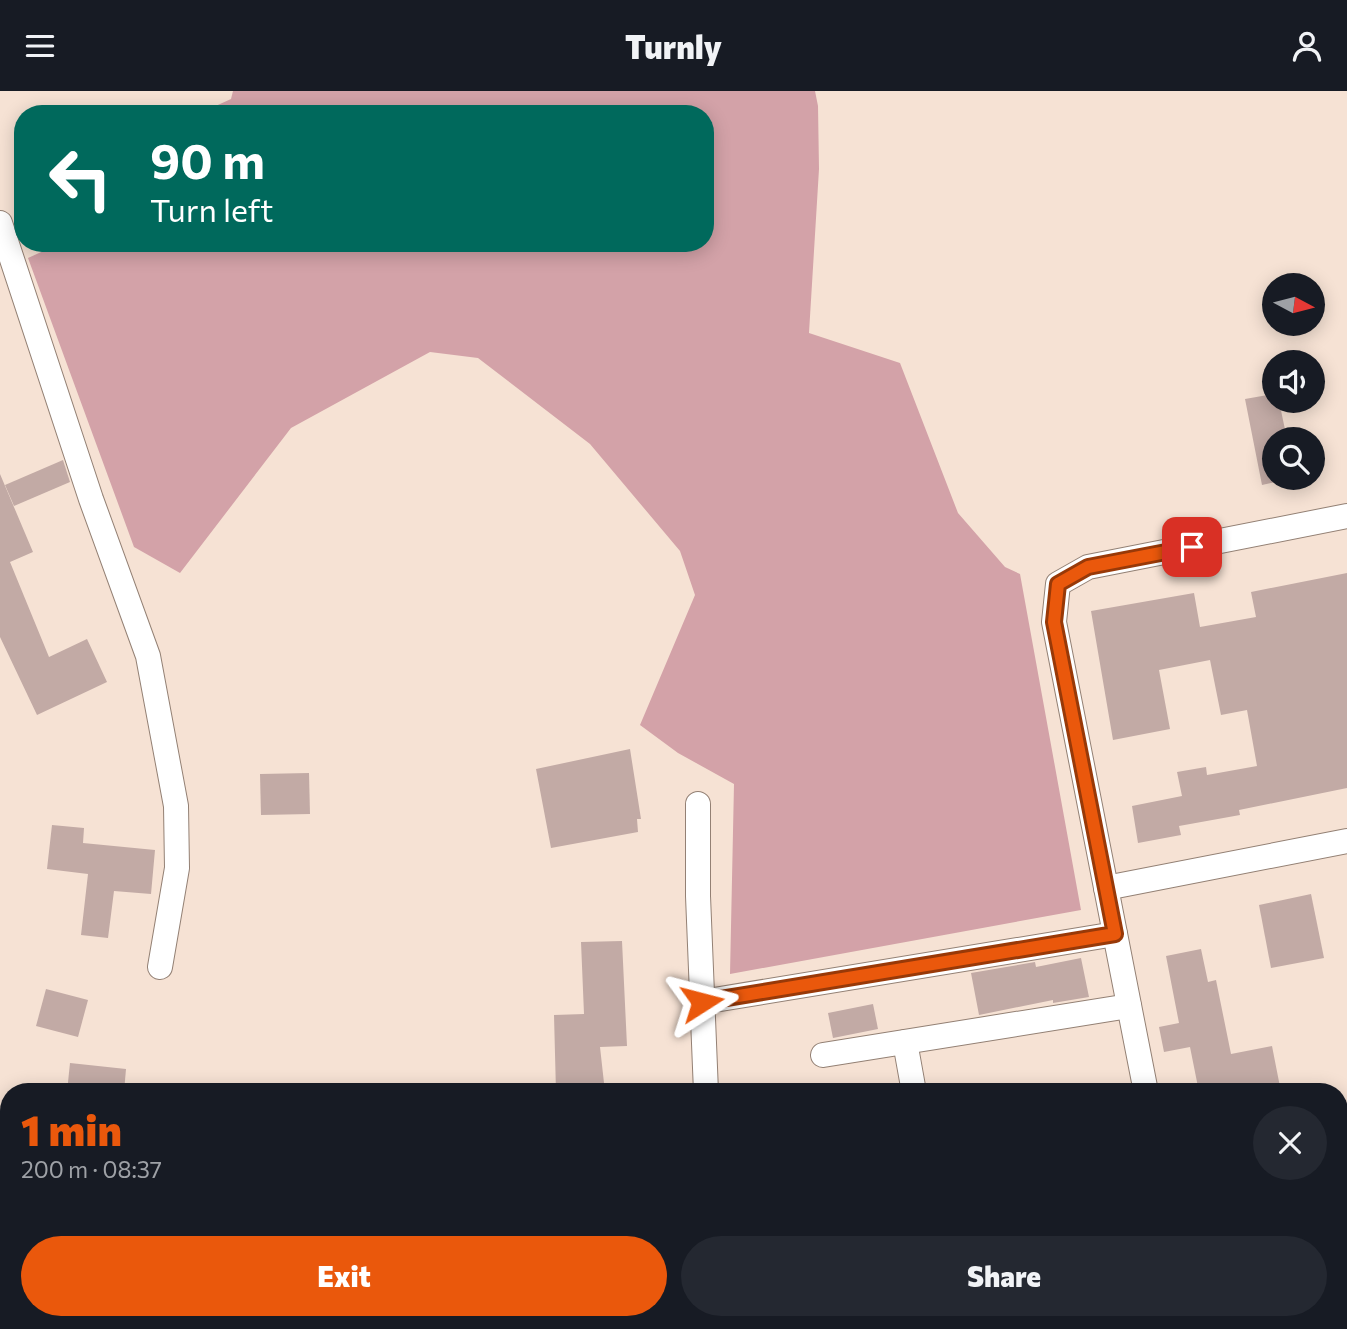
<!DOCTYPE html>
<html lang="en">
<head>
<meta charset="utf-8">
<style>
	body { margin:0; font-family:Commissioner,sans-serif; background:#242831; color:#f1f3f6; height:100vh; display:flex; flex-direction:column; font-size:26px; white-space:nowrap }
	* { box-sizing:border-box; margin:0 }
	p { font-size:23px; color:#9ea1a6 }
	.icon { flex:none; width:38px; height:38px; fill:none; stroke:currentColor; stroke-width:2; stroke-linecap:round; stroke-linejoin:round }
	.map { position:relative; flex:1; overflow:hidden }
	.panel { position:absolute; left:0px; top:992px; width:1348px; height:247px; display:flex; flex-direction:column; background:#171b24; border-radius:28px 28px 0 0; box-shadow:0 4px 18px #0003 }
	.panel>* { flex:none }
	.banner { position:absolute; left:14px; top:14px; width:700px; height:147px; border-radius:28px; box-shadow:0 4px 18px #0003; background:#00695c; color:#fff; overflow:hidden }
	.needle { width:46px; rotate:97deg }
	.controls { position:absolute; left:1262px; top:182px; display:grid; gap:14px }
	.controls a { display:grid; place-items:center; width:63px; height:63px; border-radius:50%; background:#171b24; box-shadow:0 4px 18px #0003; font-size:35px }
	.pin { position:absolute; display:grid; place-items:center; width:60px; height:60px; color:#fff; margin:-30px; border-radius:14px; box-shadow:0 4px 10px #0006 }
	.me { position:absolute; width:77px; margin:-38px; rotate:81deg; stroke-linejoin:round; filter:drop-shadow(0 0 5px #0008) }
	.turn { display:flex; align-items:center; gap:24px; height:147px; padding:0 21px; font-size:32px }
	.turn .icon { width:91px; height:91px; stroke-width:2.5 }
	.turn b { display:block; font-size:49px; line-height:60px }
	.round { display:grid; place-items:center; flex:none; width:74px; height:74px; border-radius:37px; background:#242831 }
	.overview { display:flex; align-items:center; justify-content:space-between; height:119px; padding:0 21px }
	h1 { font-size:42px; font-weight:800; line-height:52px; color:#ea580c }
	.action { display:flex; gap:14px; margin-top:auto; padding:14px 21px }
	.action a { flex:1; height:80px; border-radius:42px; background:#ea580c; color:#fff; font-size:28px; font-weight:800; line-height:80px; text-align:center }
	.action a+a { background:#242831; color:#f1f3f6 }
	header { display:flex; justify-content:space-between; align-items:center; height:91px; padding:0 21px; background:#171b24; font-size:32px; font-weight:800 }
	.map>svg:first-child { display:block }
	.forest { fill:#d3a2a8 }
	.building { fill:#c2aaa5 }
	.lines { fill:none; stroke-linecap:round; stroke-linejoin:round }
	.minor-casing { stroke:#938074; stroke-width:26 }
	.minor { stroke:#fff; stroke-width:24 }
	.route-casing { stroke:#983908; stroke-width:18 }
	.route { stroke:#ea580c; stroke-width:12 }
</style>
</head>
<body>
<header><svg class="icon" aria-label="menu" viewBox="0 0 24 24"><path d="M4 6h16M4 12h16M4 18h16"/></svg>Turnly<svg class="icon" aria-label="person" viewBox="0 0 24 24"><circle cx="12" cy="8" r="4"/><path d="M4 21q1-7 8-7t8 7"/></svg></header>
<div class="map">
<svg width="1347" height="1238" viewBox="0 0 1347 1238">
	<rect width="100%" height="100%" fill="#f6e2d4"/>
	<!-- forest -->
	<path class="forest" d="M 233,0 L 815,0 L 818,15 L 819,78 L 809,242 L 900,272 L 958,422 L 1005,476 L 1020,483 L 1081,819 L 730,883 L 734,693 L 678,662 L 640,634 L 695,504 L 680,460 L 590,353 L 478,267 L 430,261 L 291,337 L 180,482 L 134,456 L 28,167 L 61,152 L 705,152 L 705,23 L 198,23 L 231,8 Z"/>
	<!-- building -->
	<g class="building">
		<path d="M 1274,303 L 1274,310 L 1279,310 L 1287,348 L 1274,348 L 1274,387 L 1294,387 L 1262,394 L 1245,308 Z"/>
		<path d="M 63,369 L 70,391 L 14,415 L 5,394 Z"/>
		<path d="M 0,383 L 33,461 L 10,471 L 49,566 L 87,548 L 107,591 L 37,624 L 0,546 Z"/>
		<path d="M 1347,482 L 1347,697 L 1239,719 L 1240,724 L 1179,735 L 1181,744 L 1138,752 L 1132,715 L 1182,705 L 1177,681 L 1206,676 L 1207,684 L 1257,675 L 1247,619 L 1221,624 L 1210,569 L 1159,579 L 1170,638 L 1113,649 L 1091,520 L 1194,502 L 1200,536 L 1256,526 L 1251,501 Z"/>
		<path d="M 630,658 L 641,728 L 637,728 L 638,741 L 551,757 L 536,678 Z"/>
		<path d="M 309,682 L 310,723 L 261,724 L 260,683 Z"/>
		<path d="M 52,734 L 84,737 L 83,752 L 155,759 L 151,803 L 114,800 L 108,847 L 81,844 L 88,783 L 47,778 Z"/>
		<path d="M 1311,803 L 1324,867 L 1271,877 L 1259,814 Z"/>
		<path d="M 622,850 L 627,955 L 600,956 L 605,1001 L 556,1001 L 554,924 L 584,923 L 581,851 Z"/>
		<path d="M 1201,858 L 1208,891 L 1216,889 L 1231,963 L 1272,955 L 1281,1001 L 1199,1001 L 1190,956 L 1164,961 L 1159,936 L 1179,932 L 1166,865 Z"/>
		<path d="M 1081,867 L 1089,906 L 1053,912 L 1053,909 L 979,924 L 971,882 L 1035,871 L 1036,876 Z"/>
		<path d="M 46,898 L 88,909 L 78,946 L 36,935 Z"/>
		<path d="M 873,913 L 878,938 L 833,947 L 828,922 Z"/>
		<path d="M 70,972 L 126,978 L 124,1001 L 67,1001 Z"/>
	</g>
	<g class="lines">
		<defs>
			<g id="minor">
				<path d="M 0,132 L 91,408 L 148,565 L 176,715 L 177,777 L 160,876"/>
				<path d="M 698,713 L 698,805 L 706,1001"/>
				<path d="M 1106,797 L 1347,750"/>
				<path d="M 702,911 L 1115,843"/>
				<path d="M 905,951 L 914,1001"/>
				<path d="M 823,964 L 1129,915"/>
				<path d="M 1146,1001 L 1054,531 L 1058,493 L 1088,476 L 1347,425"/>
				<path d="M 1339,1076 L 1347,1075"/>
				<path d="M 718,1230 L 719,1238"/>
				<path d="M 958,1230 L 959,1238"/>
				<path d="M 1190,1230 L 1192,1238"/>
			</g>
		</defs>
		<!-- minor casing -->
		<use href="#minor" class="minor-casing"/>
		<!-- minor -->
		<use href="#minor" class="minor"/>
	</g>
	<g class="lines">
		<defs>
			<path id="route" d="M 702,911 L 1115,843 L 1054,531 L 1058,493 L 1088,476 L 1192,456"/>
		</defs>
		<!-- route casing -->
		<use href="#route" class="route-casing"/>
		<!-- route -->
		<use href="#route" class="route"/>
	</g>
</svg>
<div class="controls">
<a><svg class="needle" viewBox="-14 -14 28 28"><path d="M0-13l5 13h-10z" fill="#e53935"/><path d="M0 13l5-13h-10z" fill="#9ea1a6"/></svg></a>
<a><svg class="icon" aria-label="sound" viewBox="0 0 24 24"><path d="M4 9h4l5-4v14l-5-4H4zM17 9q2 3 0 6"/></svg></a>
<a><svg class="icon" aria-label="search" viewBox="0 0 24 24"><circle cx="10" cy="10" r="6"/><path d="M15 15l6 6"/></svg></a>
</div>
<div class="pin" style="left:1192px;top:456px;background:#d93025"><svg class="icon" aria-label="arrive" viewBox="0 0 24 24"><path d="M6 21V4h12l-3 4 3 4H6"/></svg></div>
<svg class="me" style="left:702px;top:911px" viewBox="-20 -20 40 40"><path d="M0-17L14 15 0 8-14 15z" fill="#ea580c" stroke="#fff" stroke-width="4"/></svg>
<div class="banner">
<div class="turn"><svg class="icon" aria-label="left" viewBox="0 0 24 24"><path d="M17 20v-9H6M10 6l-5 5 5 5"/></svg><div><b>90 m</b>Turn left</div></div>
</div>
<section class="panel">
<div class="overview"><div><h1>1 min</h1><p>200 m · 08:37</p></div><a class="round"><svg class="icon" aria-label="close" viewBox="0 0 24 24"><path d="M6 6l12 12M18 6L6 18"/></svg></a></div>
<div class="action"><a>Exit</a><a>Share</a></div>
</section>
</div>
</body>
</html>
